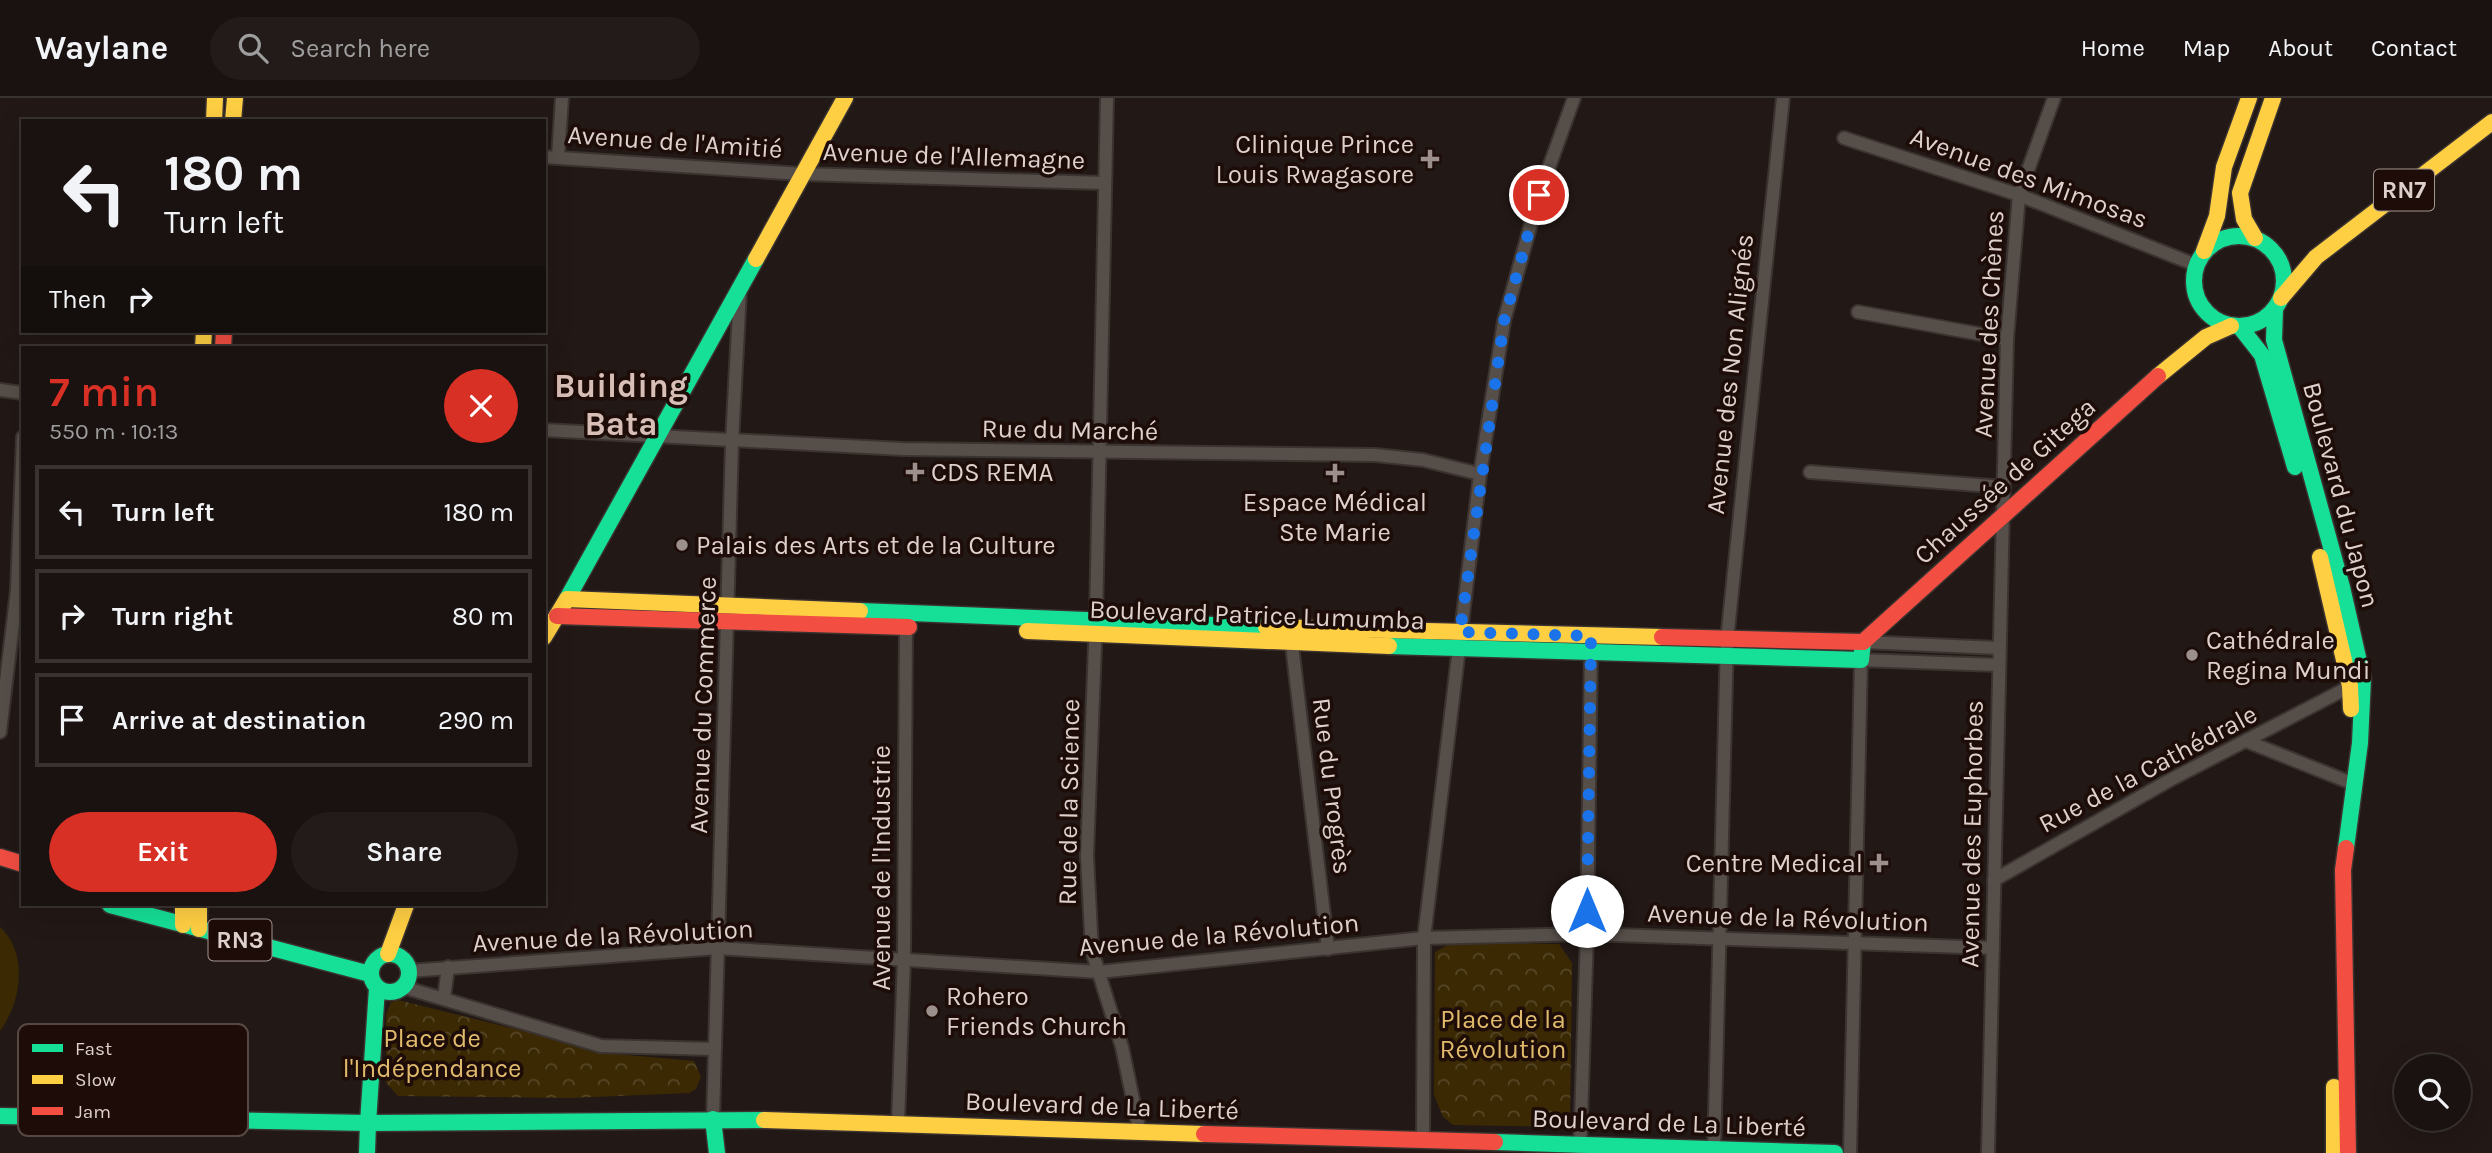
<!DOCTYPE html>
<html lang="en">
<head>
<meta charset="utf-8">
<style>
	body { margin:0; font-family:Karla,sans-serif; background:#231b19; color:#f1f3f6; height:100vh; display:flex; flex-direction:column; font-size:26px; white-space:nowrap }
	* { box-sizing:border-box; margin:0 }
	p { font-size:23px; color:#9f9e9f }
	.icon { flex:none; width:38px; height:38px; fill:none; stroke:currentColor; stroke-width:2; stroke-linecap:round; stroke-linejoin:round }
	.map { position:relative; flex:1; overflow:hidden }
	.side { position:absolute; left:21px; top:248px; width:525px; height:560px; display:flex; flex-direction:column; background:#1a1210; border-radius:0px; box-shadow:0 7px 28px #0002,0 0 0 2px #383230 }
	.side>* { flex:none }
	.guide { position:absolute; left:21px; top:21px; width:525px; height:214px; border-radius:0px; box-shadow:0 7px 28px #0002,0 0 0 2px #383230; background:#1a1210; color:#f1f3f6; overflow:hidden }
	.buttons { position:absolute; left:2394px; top:956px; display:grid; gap:14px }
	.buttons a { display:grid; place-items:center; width:77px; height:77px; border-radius:50%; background:#1a1210; box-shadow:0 7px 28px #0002,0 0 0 2px #383230; font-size:35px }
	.pin { position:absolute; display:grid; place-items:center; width:60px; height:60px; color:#fff; margin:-30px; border:4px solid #fff; border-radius:50%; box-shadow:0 2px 7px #0007 }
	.me { position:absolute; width:77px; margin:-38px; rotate:0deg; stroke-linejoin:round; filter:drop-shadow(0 0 5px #0008) }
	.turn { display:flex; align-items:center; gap:24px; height:147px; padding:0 28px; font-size:32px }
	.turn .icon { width:91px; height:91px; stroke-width:2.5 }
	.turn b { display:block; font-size:49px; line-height:60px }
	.then { display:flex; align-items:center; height:66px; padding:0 28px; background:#0003; gap:14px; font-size:26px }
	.round { display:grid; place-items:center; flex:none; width:74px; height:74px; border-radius:37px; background:#231b19 }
	.head { display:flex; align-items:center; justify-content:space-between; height:119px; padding:0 28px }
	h1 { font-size:42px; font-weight:600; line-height:52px; color:#d93025 }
	.button { display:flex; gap:14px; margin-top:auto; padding:14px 28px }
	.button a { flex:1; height:80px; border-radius:42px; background:#d93025; color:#fff; font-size:28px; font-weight:600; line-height:80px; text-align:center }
	.button a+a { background:#231b19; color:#f1f3f6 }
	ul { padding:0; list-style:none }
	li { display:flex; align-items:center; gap:21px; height:94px; margin:0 14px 10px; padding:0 14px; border:4px solid #383230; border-radius:0px }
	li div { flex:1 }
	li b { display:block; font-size:26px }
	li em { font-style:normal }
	header { display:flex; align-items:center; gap:42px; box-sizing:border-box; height:98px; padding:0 35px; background:#1a1210; border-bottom:2px solid #383230 }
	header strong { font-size:33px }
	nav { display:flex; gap:38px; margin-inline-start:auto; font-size:24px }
	.search { width:490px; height:63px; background:#231b19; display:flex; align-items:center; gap:18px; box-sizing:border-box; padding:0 24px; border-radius:38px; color:#9f9e9f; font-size:26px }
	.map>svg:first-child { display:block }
	.park { fill:url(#park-crowns) }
	.garden { fill:#3a2903 }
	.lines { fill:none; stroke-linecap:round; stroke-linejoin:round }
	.street-casing { stroke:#3b3330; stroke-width:16 }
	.fast-casing { stroke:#3b3330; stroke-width:19 }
	.slow-casing { stroke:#3b3330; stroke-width:19 }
	.jam-casing { stroke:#3b3330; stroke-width:19 }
	.street { stroke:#554e49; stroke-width:12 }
	.fast { stroke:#16e098; stroke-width:16 }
	.slow { stroke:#ffcf43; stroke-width:16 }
	.jam { stroke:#f24e42; stroke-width:16 }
	.route { stroke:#1a73e8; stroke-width:12; stroke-dasharray:0 21.6 }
	.poi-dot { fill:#9c908d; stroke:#1d0c08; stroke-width:2.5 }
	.labels { text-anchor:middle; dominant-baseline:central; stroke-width:7; stroke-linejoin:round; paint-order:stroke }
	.shield { fill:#1d0c08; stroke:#a39592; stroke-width:2 }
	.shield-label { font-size:24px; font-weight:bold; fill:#ddd0cd }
	.street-label { font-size:26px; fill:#ddd0cd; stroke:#1d0c08 }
	.poi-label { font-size:26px; fill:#ddd0cd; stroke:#1d0c08; text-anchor:start }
	.park-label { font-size:26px; fill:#e1bb6c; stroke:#1d0c08 }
	.district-label { font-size:33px; font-weight:bold; fill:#d7beb6; stroke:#1d0c08 }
	.key { fill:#1d0c08; stroke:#574743; stroke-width:2 }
	.key-label { font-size:19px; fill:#ddd0cd }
</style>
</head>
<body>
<header>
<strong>Waylane</strong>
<div class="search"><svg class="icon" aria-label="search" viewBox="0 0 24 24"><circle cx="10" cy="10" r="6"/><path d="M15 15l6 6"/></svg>Search here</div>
<nav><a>Home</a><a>Map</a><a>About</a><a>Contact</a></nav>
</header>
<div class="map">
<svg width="2492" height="1055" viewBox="0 0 2492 1055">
	<defs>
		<pattern id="park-crowns" width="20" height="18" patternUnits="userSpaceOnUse" patternTransform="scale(1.75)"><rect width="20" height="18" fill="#3a2903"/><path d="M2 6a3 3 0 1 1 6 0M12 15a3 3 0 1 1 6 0" fill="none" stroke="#564727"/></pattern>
	</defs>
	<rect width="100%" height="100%" fill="#221815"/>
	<!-- park -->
	<g class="park">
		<path d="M 1453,844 L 1559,846 L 1572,865 L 1570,1029 L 1453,1027 L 1443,1019 L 1434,997 L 1435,854 Z"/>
		<path d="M 398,902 L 572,945 L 594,954 L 694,963 L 701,979 L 696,991 L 689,995 L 570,1000 L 398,998 L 386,985 L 386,916 L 391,904 Z"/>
	</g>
	<!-- garden -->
	<path class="garden" d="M 0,829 C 29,855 21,905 0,933 Z"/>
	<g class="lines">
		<defs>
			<g id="street">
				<path d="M 1107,0 L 1096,520 L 1087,758 L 1092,853 L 1122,949 L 1140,1035"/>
				<path d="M 1844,40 L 2019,97 L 2196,167"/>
				<path d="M 544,59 L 802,76 L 1104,85"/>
				<path d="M 558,59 L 562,0"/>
				<path d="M 1858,214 L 2007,241"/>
				<path d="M 0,292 L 23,295"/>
				<path d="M 544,332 L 903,351 L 1375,357 L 1423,362 L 1480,376"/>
				<path d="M 1810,374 L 2004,389"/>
				<path d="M 1291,539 L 1328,851"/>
				<path d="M 1863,544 L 1998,550"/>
				<path d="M 0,634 L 17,492 L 23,339"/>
				<path d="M 2246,643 L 2354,686"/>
				<path d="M 1994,782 L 2170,682 L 2353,587"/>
				<path d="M 409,873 L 718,850 L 1099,874 L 1424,840 L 1587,836 L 1993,850"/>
				<path d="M 403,889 L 601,948 L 714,951"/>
				<path d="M 444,900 L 448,869"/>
				<path d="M 713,1021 L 732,344 L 740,193"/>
				<path d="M 898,1025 L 904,861 L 906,524"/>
				<path d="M 1423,1043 L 1424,840 L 1480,376 L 1504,223 L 1539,97 L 1574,0"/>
				<path d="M 1580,1052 L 1587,836 L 1591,549"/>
				<path d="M 1714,1054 L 1727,542 L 1783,0"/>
				<path d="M 1850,1055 L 1861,562 L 1998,567"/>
				<path d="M 1988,1055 L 2007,241 L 2019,97 L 2054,0"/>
			</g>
			<g id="fast">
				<circle cx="2239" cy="183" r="45"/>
				<path d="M 2275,211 L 2274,242 L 2342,489 L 2363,581 L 2360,645 L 2346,750"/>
				<path d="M 2240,229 L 2262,257 L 2295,369"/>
				<path d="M 567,501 L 756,161"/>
				<path d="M 860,513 L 1266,529"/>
				<path d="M 1389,548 L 1861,562 L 1863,544"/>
				<path d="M 110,807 L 370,876"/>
				<circle cx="390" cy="875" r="19"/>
				<path d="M 377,890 L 368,1025 L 764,1022"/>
				<path d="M 0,1018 L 368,1025"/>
				<path d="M 713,1021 L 717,1055"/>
				<path d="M 1495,1044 L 1835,1055"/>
				<path d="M 367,1055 L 368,1025"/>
			</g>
			<g id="slow">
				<path d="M 214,23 L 215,0"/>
				<path d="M 233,23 L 235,0"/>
				<path d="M 2255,140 L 2244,121 L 2240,95 L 2273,0"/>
				<path d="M 2204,153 L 2217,118 L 2224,69 L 2249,0"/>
				<path d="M 756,161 L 845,0"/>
				<path d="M 2281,200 L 2316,159 L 2492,24"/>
				<path d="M 203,250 L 204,233"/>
				<path d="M 2158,278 L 2206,239 L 2231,228"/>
				<path d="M 2320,459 L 2350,588 L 2351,611"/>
				<path d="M 1266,529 L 1662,539"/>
				<path d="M 1027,533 L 1389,548"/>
				<path d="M 544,539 L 567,501 L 860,513"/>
				<path d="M 183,807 L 183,827"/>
				<path d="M 199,807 L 199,831"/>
				<path d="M 388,856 L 406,807"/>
				<path d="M 2334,989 L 2334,1055"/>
				<path d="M 764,1022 L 1204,1036"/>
			</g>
			<g id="jam">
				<path d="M 223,250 L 224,233"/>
				<path d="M 557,518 L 909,529"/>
				<path d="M 1662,539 L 1863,544"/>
				<path d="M 1863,544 L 2158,278"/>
				<path d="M 2346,750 L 2343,772 L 2348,1055"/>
				<path d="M 0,759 L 23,766"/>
				<path d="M 1204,1036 L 1495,1044"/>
			</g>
		</defs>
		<!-- street casing -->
		<use href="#street" class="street-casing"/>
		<!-- fast casing -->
		<use href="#fast" class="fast-casing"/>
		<!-- slow casing -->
		<use href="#slow" class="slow-casing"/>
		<!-- jam casing -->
		<use href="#jam" class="jam-casing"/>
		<!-- street -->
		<use href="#street" class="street"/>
		<!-- fast -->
		<use href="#fast" class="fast"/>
		<!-- slow -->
		<use href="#slow" class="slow"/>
		<!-- jam -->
		<use href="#jam" class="jam"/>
	</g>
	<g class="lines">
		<!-- route -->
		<path class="route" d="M 1539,97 L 1504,223 L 1460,534 L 1591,538 L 1587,813"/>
	</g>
	<!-- markers -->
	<g class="poi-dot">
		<path d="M1426.5 50.5h7v7h7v7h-7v7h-7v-7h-7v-7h7z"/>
		<path d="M911.5 363.5h7v7h7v7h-7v7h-7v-7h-7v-7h7z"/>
		<path d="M1331.5 364.5h7v7h7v7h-7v7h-7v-7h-7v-7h7z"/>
		<circle cx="682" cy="447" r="7"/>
		<circle cx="2192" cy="557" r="7"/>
		<path d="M1875.5 754.5h7v7h7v7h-7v7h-7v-7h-7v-7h7z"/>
		<circle cx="932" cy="913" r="7"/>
	</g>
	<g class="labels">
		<!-- shield labels -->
		<g class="shield">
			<rect x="2374" y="71.5" width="60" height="41" rx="5"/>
			<rect x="208.5" y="821.5" width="63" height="41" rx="5"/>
		</g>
		<g class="shield-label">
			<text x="2404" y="92">RN7</text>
			<text x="240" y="842">RN3</text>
		</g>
		<!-- street labels -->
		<g class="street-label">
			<text transform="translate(675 44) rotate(4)">Avenue de l'Amitié</text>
			<text transform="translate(954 58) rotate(2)">Avenue de l'Allemagne</text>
			<text transform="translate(2029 80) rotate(20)">Avenue des Mimosas</text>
			<text transform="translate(1989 226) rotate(-87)">Avenue des Chènes</text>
			<text transform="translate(1730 276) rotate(-84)">Avenue des Non Alignés</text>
			<text transform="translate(1070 332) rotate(1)">Rue du Marché</text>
			<text transform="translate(2005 383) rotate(-42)">Chaussée de Gitega</text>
			<text transform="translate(2341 397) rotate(75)">Boulevard du Japon</text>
			<text transform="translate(1257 517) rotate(2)">Boulevard Patrice Lumumba</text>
			<text transform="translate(703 607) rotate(-88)">Avenue du Commerce</text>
			<text transform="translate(2148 671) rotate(-28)">Rue de la Cathédrale</text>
			<text transform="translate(1332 688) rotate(83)">Rue du Progrès</text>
			<text transform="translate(1069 704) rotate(-89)">Rue de la Science</text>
			<text transform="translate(1972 736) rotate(-89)">Avenue des Euphorbes</text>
			<text transform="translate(881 770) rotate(-90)">Avenue de l'Industrie</text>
			<text transform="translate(1788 820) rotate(2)">Avenue de la Révolution</text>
			<text transform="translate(1219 837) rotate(-5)">Avenue de la Révolution</text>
			<text transform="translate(613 838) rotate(-3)">Avenue de la Révolution</text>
			<text transform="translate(1102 1008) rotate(2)">Boulevard de La Liberté</text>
			<text transform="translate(1669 1025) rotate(2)">Boulevard de La Liberté</text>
		</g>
		<!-- poi labels -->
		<g class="poi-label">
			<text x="1414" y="46" text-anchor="end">Clinique Prince<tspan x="1414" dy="30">Louis Rwagasore</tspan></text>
			<text x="931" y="374">CDS REMA</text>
			<text x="1335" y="404" text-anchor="middle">Espace Médical<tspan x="1335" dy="30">Ste Marie</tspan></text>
			<text x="696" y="447">Palais des Arts et de la Culture</text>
			<text x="2206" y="542">Cathédrale<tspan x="2206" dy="30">Regina Mundi</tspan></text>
			<text x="1863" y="765" text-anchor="end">Centre Medical</text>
			<text x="946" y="898">Rohero<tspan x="946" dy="30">Friends Church</tspan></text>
		</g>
		<!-- park labels -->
		<g class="park-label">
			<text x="1503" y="921">Place de la<tspan x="1503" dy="30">Révolution</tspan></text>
			<text x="432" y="940">Place de<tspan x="432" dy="30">l'Indépendance</tspan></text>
		</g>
		<!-- district labels -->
		<g class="district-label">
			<text x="621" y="288">Building<tspan x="621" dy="38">Bata</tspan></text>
		</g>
	</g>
	<!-- legend -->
	<rect x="18" y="926" width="230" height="112" rx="10" class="key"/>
	<rect x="32" y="946" width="31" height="8" fill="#16e098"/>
	<rect x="32" y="977" width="31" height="9" fill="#ffcf43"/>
	<rect x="32" y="1009" width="31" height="8" fill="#f24e42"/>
	<g class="key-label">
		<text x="75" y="957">Fast</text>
		<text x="75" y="988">Slow</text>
		<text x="75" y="1020">Jam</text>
	</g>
</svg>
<div class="buttons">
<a><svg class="icon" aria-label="search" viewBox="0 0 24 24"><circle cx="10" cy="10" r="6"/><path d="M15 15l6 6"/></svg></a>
</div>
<div class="pin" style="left:1539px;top:97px;background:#d93025"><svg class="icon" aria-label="arrive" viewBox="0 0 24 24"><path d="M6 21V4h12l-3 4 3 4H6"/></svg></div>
<svg class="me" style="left:1587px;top:813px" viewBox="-20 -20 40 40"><circle r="19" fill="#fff"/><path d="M0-13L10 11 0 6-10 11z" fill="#1a73e8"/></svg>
<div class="guide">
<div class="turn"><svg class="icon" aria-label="left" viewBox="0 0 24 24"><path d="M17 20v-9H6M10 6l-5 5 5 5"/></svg><div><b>180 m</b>Turn left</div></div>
<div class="then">Then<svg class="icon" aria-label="right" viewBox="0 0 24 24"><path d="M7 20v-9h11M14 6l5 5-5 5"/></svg></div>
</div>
<section class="side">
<div class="head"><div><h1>7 min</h1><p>550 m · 10:13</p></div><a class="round" style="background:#d93025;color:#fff"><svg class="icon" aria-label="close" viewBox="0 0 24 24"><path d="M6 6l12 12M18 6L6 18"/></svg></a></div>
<ul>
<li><svg class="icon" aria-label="left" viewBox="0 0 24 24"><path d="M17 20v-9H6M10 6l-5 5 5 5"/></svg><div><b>Turn left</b></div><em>180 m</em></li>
<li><svg class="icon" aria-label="right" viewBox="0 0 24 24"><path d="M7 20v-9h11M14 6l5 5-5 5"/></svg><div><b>Turn right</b></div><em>80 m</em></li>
<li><svg class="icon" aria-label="arrive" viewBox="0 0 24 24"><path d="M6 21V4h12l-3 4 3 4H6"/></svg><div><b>Arrive at destination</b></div><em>290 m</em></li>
</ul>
<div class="button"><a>Exit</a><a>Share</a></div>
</section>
</div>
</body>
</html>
